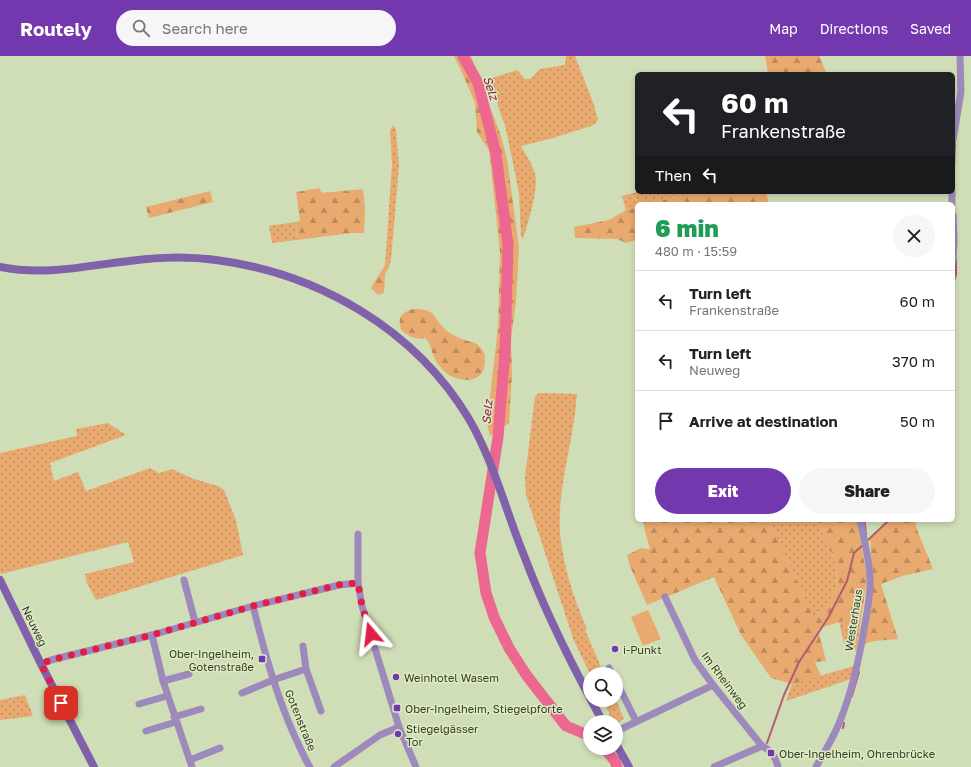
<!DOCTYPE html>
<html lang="en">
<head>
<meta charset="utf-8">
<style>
	body { margin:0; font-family:"Golos Text",sans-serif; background:#f6f6f6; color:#222; height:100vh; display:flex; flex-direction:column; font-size:15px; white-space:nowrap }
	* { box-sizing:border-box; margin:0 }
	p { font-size:13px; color:#767676 }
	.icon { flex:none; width:22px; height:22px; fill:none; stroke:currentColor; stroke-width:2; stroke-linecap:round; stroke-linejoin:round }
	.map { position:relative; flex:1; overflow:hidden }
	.side { position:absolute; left:635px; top:146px; width:320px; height:320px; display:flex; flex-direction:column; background:#fff; border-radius:6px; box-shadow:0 2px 6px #0003 }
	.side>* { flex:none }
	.guide { position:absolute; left:635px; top:16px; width:320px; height:122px; border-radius:6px; box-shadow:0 2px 6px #0003; background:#202124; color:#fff; overflow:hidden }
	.buttons { position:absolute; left:583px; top:611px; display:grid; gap:8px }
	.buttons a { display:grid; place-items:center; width:40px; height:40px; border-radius:50%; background:#fff; box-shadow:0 2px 6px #0003; font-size:20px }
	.pin { position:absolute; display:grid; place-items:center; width:34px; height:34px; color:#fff; margin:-17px; border-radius:8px; box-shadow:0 2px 6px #0006 }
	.me { position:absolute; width:44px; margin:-22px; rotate:343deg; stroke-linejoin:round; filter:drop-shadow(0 0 3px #0008) }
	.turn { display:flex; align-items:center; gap:14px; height:84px; padding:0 20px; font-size:18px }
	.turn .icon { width:52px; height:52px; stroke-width:2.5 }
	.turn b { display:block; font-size:28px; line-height:34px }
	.then { display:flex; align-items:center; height:38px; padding:0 20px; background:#0003; gap:8px; font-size:15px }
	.round { display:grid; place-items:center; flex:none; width:42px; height:42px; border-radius:21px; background:#f6f6f6 }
	.overview { display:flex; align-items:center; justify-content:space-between; height:68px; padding:0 20px }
	h1 { font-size:24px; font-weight:800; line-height:30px; color:#1e9e55 }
	.cta { display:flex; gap:8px; margin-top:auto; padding:8px 20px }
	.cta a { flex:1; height:46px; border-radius:24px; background:#7338ae; color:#fff; font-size:16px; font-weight:800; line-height:46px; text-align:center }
	.cta a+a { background:#f6f6f6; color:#222 }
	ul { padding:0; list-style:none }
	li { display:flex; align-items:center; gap:12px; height:60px; padding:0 20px; border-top:1px solid #e0e0e0 }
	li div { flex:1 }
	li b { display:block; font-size:15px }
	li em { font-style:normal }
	header { display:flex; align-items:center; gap:24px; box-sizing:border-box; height:56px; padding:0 20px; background:#7338ae; color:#fff }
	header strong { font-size:19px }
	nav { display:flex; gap:22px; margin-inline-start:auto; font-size:14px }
	.search { width:280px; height:36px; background:#f6f6f6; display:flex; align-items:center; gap:10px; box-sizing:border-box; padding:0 14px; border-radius:22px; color:#767676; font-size:15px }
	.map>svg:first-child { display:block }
	.grass { fill:url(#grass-dots) }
	.forest { fill:url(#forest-firs) }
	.pitch { fill:#e9aa6f }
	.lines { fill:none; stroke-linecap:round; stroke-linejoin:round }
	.stream { stroke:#b55a72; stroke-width:2 }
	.river { stroke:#ec6890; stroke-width:11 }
	.street { stroke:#9d89bb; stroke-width:7 }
	.secondary { stroke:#8162aa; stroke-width:8 }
	.route { stroke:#e11d48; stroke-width:7; stroke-dasharray:0 12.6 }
	.poi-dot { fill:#7338ae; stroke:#ddebc3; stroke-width:1.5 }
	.labels { text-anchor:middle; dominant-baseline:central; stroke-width:3; stroke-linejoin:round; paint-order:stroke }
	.street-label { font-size:11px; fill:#363b2b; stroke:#ddebc3 }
	.poi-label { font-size:11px; fill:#363b2b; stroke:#ddebc3; text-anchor:start }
	.water-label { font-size:12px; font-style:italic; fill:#911848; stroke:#ddebc3 }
</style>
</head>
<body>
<header>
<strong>Routely</strong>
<div class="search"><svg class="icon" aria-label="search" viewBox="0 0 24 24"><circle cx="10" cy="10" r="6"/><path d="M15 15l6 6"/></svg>Search here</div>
<nav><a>Map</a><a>Directions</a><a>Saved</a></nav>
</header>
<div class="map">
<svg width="971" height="711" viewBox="0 0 971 711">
	<defs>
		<pattern id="grass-dots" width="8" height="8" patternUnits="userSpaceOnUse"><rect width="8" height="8" fill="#e9aa6f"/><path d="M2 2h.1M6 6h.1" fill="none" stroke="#be8c5b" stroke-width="1.8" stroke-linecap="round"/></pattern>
		<pattern id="forest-firs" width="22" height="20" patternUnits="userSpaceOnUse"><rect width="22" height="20" fill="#e9aa6f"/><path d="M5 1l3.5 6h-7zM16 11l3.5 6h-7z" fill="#be8c5b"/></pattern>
	</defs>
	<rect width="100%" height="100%" fill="#d0deb7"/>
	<!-- grass -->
	<g class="grass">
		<path d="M 566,0 L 575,0 L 594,49 L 598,64 L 594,69 L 553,82 L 521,90 C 525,98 533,108 535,118 C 539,133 528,167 523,183 L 521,180 L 519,137 L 509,88 L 505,70 L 489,23 L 517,14 L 525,23 L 530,23 L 540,13 L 565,9 Z"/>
		<path d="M 394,69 L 396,74 L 399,110 L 391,204 L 389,211 L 385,209 L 392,109 L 390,74 Z"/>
		<path d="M 637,136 L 694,136 L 649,148 L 637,148 L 637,151 L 626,154 L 622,140 Z"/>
		<path d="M 296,166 L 297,184 L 272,187 L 269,170 Z"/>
		<path d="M 539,337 L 577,338 C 576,351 574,364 572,377 C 566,410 558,443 560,477 C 563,510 574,543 587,573 L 585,574 L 604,618 L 590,618 L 574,585 L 526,439 L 525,421 L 535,340 Z"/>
		<path d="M 108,367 L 126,379 L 50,407 L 54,425 L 78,416 L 86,435 L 150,412 L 159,417 L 172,413 L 191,422 L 218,430 L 224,434 L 236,464 L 243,499 L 96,544 L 87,527 L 85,518 L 134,506 L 128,486 L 1,518 L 0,516 L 0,397 L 77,380 L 76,373 Z"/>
		<path d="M 775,464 L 817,464 L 836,508 L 837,533 L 823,554 L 814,563 L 771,469 Z"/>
		<path d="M 861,564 L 857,594 L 846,595 L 839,566 Z"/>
		<path d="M 854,610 L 851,623 L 786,645 L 792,628 Z"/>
		<path d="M 25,639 L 33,660 L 0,664 L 0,644 Z"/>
		<path d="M 603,644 L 616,644 L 624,663 L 619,666 L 619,668 L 616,669 L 616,666 L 613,666 Z"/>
	</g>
	<!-- forest -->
	<g class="forest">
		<path d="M 454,0 L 471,0 L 501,80 L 507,103 L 519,191 L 516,245 L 511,284 L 512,318 L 509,367 L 490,380 L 487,367 L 498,271 L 500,196 L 489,94 L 477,76 L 475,47 L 464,21 Z"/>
		<path d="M 765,0 L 819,0 L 827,18 L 768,18 Z"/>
		<path d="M 319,132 L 322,137 L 363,133 L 365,152 L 364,177 L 352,177 L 297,184 L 296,166 L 300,165 L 296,136 Z"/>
		<path d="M 210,135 L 213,146 L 149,162 L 146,151 Z"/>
		<path d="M 694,136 L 766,136 L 769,148 L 649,148 Z"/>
		<path d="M 637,151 L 637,184 L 626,187 L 617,183 L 575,182 L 574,171 L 609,164 L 626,154 Z"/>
		<path d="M 385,209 L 389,211 L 385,218 L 384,237 L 378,239 L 371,232 Z"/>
		<path d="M 413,253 C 438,253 431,261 446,274 C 450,278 457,281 462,283 C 469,286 476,285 481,292 C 485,297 485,300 485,306 C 484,329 458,327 445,316 C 441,312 436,306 434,301 C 431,295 431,287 425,282 C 415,284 408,280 401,274 C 398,262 400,257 413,253 Z"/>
		<path d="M 643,464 L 721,464 L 722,467 L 728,464 L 775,464 L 771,469 L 814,563 L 823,554 L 837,533 L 836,508 L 817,464 L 857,464 L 867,522 L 861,564 L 839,566 L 818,573 L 826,605 L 815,606 L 821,620 L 792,628 L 771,622 L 741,579 L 714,521 L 647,549 L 630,510 L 627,499 L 641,492 L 650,493 L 645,476 Z"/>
		<path d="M 889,464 L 916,464 L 916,471 L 933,513 L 902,520 L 881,528 L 898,583 L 874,585 L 864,588 L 873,526 L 870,482 Z"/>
	</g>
	<!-- pitch -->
	<path class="pitch" d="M 648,554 L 661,583 L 643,590 L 631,561 Z"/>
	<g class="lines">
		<!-- stream -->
		<g class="stream">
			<path d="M 954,113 L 955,86"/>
			<path d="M 953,229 L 956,218 L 956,204"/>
			<path d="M 864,464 L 865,467"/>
			<path d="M 865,469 L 866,478"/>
			<path d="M 867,485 L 889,464"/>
			<path d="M 852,640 L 859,616"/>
			<path d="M 843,672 L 844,667"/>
			<path d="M 767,687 L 784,639 L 799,606 L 828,562 L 847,525 L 854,497 L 864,488"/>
		</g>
		<!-- river -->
		<g class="river">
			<path d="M 463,0 L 478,27 L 496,98 L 508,189 L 505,296 L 498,381 L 480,497 L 486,537 L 494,561 L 509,592 L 527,620 L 566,670 L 590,680"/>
			<path d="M 604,692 L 615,705 L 617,711"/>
		</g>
		<!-- street -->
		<g class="street">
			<path d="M 953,84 L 961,36 L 960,0"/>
			<path d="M 952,136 L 952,148"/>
			<path d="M 953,159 L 954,184 L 953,205"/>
			<path d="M 358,478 L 358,527 L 362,550 L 399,671 L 416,711"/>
			<path d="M 184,524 L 195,566"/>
			<path d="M 665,541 L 695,604 L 713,629 L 762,690 C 771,694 776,702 778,711"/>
			<path d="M 253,550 C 264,594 276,639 295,681 C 300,691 304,702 310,711"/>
			<path d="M 152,579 L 163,625 L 192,711"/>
			<path d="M 303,590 L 306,613 L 321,655"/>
			<path d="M 41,608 L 51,604 L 152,579 L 253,550 L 339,529 L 358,527"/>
			<path d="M 609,612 L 612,618"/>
			<path d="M 163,625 L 189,618"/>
			<path d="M 616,625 L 636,665"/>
			<path d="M 242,637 L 273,624 L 306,613"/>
			<path d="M 139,648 L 167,640"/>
			<path d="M 174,661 L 201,653"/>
			<path d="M 146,675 L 176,666"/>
			<path d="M 617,675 L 713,629"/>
			<path d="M 190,704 L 220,692"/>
			<path d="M 334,711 L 380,679 L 399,671"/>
			<path d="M 714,711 L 762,690"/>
			<path d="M 816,711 C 824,696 834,681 840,665 C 852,635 859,604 864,573 C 867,557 871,537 870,521 C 869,502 864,483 860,464"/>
		</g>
		<!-- secondary -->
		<g class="secondary">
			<path d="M 0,211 C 45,220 84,210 129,205 C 158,201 187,200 216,204 C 318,217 415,273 469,363 C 494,406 506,456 525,502 C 543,550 566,597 590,642"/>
			<path d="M 0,524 L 41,608 L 94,711"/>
			<path d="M 591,644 L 603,666"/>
			<path d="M 616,688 L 629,711"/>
		</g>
	</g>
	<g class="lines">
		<!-- route -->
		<path class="route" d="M 61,647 L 41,608 L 51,604 L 152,579 L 253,550 L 338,529 L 358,527 L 362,550 L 371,578"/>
	</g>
	<!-- markers -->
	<g class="poi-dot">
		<circle cx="615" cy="593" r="4"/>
		<rect x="258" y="599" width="8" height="8" rx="2"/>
		<circle cx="396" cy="621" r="4"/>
		<rect x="393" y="648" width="8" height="8" rx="2"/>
		<circle cx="398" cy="678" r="4"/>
		<rect x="767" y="693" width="8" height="8" rx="2"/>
	</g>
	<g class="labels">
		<!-- street labels -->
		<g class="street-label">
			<text transform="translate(853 564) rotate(-81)">Westerhaus</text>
			<text transform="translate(35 570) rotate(64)">Neuweg</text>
			<text transform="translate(725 624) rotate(53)">Im Rheinweg</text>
			<text transform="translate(301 664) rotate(68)">Gotenstraße</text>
		</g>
		<!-- poi labels -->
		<g class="poi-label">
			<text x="623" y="593">i-Punkt</text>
			<text x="254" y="597" text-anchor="end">Ober-Ingelheim,<tspan x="254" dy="13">Gotenstraße</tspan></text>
			<text x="404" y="621">Weinhotel Wasem</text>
			<text x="405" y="652">Ober-Ingelheim, Stiegelpforte</text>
			<text x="406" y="672">Stiegelgässer<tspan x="406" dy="13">Tor</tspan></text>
			<text x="779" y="697">Ober-Ingelheim, Ohrenbrücke</text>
		</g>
		<!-- water labels -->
		<g class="water-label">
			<text transform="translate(491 32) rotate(72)">Selz</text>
			<text transform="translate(487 356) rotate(-85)">Selz</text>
		</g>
	</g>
</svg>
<div class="buttons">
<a><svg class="icon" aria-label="search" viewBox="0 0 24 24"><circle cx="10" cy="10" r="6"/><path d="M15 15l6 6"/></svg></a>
<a><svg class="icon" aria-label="layers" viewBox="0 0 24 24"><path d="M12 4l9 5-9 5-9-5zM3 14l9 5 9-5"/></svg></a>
</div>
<div class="pin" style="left:61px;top:647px;background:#d93025"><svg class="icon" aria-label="arrive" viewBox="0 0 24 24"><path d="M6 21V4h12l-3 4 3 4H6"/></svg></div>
<svg class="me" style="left:371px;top:578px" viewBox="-20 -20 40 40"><path d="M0-17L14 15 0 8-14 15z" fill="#e11d48" stroke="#fff" stroke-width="4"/></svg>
<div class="guide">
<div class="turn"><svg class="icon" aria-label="left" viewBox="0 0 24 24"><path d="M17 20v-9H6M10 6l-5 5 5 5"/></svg><div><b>60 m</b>Frankenstraße</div></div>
<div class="then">Then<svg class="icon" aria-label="left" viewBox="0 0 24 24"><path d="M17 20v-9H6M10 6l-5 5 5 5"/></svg></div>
</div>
<section class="side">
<div class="overview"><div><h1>6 min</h1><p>480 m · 15:59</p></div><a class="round"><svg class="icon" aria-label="close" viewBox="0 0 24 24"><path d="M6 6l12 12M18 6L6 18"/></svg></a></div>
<ul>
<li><svg class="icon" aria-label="left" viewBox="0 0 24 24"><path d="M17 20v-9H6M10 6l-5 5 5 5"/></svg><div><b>Turn left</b><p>Frankenstraße</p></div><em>60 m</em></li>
<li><svg class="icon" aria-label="left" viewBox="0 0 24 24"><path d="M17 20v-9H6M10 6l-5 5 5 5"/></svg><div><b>Turn left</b><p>Neuweg</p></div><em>370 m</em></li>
<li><svg class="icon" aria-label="arrive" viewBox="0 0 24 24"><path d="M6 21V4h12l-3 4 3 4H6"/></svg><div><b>Arrive at destination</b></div><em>50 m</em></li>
</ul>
<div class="cta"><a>Exit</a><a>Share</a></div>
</section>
</div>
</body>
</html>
